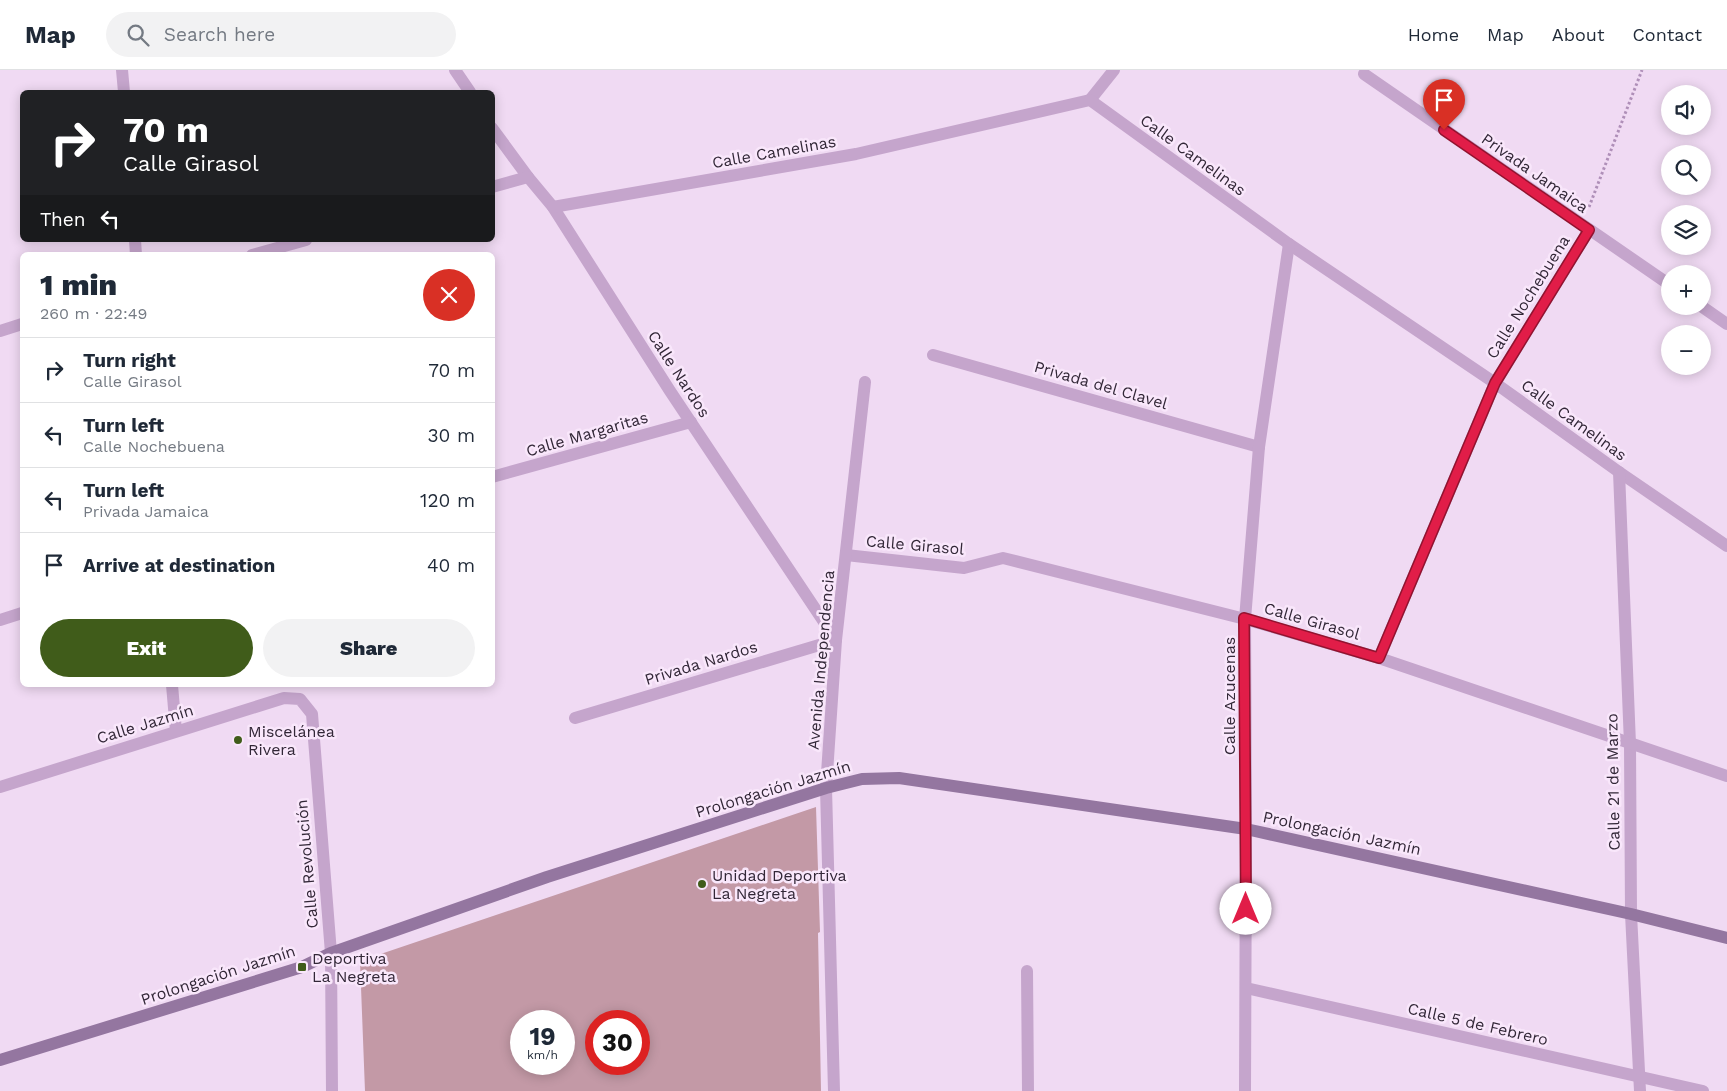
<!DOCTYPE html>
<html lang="en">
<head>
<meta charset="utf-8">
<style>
	body { margin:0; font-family:"Work Sans",sans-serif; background:#f2f2f3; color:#1f2937; height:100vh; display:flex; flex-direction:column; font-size:19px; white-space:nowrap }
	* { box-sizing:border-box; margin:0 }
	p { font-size:16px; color:#747a83 }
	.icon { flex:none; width:28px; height:28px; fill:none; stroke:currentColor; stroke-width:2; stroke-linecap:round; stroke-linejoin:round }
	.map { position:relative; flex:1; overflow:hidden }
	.details { position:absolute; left:20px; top:182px; width:475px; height:435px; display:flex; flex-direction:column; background:#fff; border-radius:8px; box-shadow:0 2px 12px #0003 }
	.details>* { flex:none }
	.top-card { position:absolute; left:20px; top:20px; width:475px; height:152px; border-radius:8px; box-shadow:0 2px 12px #0003; background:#202124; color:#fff; overflow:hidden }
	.fabs { position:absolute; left:1661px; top:15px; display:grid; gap:10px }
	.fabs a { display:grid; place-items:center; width:50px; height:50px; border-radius:50%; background:#fff; box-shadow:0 2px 12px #0003; font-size:25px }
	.speed { position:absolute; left:510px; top:940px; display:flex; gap:10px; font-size:25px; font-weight:700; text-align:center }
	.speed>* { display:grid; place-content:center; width:65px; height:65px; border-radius:50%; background:#fff; box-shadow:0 2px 12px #0003; line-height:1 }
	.speed small { font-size:12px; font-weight:400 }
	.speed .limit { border:8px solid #d22; background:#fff; color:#111 }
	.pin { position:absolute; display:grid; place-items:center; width:42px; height:42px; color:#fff; margin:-51px -21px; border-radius:50% 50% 50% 0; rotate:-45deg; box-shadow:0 0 5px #0007 }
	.pin .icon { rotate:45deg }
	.me { position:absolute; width:55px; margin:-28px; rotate:0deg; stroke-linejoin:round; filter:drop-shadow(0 0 4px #0008) }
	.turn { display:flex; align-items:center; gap:18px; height:105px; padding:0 20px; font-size:22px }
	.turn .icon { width:65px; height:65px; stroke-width:2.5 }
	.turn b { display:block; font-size:35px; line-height:42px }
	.then { display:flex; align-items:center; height:48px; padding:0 20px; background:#0003; gap:10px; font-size:19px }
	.round { display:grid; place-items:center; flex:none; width:52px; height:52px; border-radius:26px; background:#f2f2f3 }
	.overview { display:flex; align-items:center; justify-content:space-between; height:85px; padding:0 20px }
	h1 { font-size:30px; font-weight:800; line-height:38px }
	.button { display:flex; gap:10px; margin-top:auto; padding:10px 20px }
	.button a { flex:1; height:58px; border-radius:30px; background:#405c1a; color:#fff; font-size:20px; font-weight:800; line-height:58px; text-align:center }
	.button a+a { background:#f2f2f3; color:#1f2937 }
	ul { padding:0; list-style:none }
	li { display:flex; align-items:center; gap:15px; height:65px; padding:0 20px; border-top:1px solid #e0e1e3 }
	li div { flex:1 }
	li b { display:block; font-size:19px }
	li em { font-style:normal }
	header { display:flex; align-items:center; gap:30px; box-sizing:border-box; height:70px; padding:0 25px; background:#fff; border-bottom:1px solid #e0e1e3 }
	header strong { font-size:24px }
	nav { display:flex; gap:28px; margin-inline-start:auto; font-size:18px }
	.search { width:350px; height:45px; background:#f2f2f3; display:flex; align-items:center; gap:12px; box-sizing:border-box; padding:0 18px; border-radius:28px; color:#747a83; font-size:19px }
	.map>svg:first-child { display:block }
	.green { fill:#c399a6; fill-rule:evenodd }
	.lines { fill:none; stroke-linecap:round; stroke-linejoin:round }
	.path { stroke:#af8fb8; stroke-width:3; stroke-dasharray:2.5 2.5; stroke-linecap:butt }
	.street { stroke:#c5a5cc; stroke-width:12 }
	.secondary { stroke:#9476a0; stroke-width:12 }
	.route-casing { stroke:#92132f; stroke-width:12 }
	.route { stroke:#e11d48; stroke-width:9 }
	.poi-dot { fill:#405c1a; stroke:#f9e7fb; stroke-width:2 }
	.labels { text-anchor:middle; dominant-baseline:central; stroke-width:5; stroke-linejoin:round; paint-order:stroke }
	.street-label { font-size:16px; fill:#322737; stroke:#f9e7fb }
	.poi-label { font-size:16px; fill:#322737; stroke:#f9e7fb; text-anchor:start }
</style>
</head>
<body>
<header>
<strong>Map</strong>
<div class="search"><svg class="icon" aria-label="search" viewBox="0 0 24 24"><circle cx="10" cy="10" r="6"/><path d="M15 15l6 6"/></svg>Search here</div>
<nav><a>Home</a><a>Map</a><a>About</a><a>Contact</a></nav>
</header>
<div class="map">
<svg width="1727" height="1021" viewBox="0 0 1727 1021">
	<rect width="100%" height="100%" fill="#f0daf3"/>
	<!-- green -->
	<path class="green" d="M 816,737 L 820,862 L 818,863 L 821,1021 L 365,1021 L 360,891 ZM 521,951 L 564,951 L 564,994 L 521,994 ZM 596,951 L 639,951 L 639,994 L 596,994 Z"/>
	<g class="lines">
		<!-- path -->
		<path class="path" d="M 1589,137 L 1642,0"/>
		<!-- street -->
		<g class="street">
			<path d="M 122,0 L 124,22"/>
			<path d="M 455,0 L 470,22"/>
			<path d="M 1364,4 L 1670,215"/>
			<path d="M 1090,30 L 1114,0"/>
			<path d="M 492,58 L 528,107 L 553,137 L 670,321 L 836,570 L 575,648"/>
			<path d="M 492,117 L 528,107"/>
			<path d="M 553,137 L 856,84 L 1090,30 L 1289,174 L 1495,313 L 1619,402 L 1727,476"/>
			<path d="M 135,170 L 136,185"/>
			<path d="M 252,185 L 306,170"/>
			<path d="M 1701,236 L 1727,254"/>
			<path d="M 0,261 L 22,254"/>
			<path d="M 933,285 L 1259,377"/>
			<path d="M 1619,402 L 1630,674 L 1631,844 L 1640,1021"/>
			<path d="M 492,407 L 691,352"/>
			<path d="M 846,485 L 964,498 L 1003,488 L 1245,549 L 1379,588 L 1727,706"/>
			<path d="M 0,550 L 22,543"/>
			<path d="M 1379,588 L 1495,313 L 1589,160"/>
			<path d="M 172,615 L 176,661"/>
			<path d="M 0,717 L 284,628 L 300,629 L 312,644 L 331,883 L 332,1021"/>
			<path d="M 1027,901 L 1028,1021"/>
			<path d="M 1246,918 L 1703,1021"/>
			<path d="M 834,1021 L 826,718 L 836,570 L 865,312"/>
			<path d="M 1245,1021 L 1246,759 L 1245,549 L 1259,377 L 1289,174"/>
		</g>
		<!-- secondary -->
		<path class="secondary" d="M 0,990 L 302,897 L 331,883 L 547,807 L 826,718 L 862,709 L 899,708 L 1246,759 L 1631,844 L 1727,868"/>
	</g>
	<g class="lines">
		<defs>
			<path id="route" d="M 1246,839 L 1244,548 L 1379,588 L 1495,313 L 1589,160 L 1444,60"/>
		</defs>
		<!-- route casing -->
		<use href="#route" class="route-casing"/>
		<!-- route -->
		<use href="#route" class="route"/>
	</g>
	<!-- markers -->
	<g class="poi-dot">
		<circle cx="238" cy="670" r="5"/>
		<circle cx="702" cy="814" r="5"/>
		<rect x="297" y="892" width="10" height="10" rx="2.5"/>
	</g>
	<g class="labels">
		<!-- street labels -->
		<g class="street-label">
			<text transform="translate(774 82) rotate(-10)">Calle Camelinas</text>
			<text transform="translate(1193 85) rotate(36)">Calle Camelinas</text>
			<text transform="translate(1535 103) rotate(35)">Privada Jamaica</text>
			<text transform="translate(1528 227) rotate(-58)">Calle Nochebuena</text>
			<text transform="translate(679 304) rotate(57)">Calle Nardos</text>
			<text transform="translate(1101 315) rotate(16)">Privada del Clavel</text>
			<text transform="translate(1574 350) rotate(36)">Calle Camelinas</text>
			<text transform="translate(587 364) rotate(-16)">Calle Margaritas</text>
			<text transform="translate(915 475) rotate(5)">Calle Girasol</text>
			<text transform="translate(1312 551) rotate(16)">Calle Girasol</text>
			<text transform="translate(821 590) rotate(-85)">Avenida Independencia</text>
			<text transform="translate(701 593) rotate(-17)">Privada Nardos</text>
			<text transform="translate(1229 626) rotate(-90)">Calle Azucenas</text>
			<text transform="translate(145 654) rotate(-17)">Calle Jazmín</text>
			<text transform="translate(1613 712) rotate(-91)">Calle 21 de Marzo</text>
			<text transform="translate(773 719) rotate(-17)">Prolongación Jazmín</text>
			<text transform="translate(1342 763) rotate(12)">Prolongación Jazmín</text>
			<text transform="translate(307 794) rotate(-95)">Calle Revolución</text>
			<text transform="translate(218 905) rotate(-18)">Prolongación Jazmín</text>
			<text transform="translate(1478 954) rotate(13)">Calle 5 de Febrero</text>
		</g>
		<!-- poi labels -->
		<g class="poi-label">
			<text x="248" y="661">Miscelánea<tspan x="248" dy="18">Rivera</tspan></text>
			<text x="712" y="805">Unidad Deportiva<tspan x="712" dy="18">La Negreta</tspan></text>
			<text x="312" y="888">Deportiva<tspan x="312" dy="18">La Negreta</tspan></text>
		</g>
	</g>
</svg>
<div class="fabs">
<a><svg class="icon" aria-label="sound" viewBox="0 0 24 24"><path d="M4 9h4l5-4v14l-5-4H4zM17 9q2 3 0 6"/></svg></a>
<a><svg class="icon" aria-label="search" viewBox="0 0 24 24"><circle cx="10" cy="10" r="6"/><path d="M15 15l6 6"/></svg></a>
<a><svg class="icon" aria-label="layers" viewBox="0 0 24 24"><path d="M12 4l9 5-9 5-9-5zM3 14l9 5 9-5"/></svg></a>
<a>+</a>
<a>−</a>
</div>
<div class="speed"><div>19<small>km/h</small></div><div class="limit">30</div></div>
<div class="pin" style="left:1444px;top:60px;background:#d93025"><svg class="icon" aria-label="arrive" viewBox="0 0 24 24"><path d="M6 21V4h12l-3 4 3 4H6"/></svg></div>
<svg class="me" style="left:1246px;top:839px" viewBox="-20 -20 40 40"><circle r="19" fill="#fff"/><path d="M0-13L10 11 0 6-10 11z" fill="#e11d48"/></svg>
<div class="top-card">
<div class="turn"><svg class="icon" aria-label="right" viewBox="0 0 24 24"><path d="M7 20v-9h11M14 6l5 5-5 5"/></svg><div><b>70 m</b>Calle Girasol</div></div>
<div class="then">Then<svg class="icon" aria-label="left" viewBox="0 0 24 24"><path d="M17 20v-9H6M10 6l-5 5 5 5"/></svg></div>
</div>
<section class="details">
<div class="overview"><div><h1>1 min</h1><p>260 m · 22:49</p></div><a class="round" style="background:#d93025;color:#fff"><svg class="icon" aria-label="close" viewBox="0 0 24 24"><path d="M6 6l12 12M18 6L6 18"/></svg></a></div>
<ul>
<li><svg class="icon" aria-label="right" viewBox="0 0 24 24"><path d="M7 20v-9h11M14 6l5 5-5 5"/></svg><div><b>Turn right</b><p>Calle Girasol</p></div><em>70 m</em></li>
<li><svg class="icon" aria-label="left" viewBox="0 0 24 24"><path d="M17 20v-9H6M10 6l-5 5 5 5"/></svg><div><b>Turn left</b><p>Calle Nochebuena</p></div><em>30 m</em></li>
<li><svg class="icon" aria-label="left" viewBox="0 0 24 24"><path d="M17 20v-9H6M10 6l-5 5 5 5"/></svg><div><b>Turn left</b><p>Privada Jamaica</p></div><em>120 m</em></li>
<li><svg class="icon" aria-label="arrive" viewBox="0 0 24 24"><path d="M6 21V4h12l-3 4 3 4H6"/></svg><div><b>Arrive at destination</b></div><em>40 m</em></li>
</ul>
<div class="button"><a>Exit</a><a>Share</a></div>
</section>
</div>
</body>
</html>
